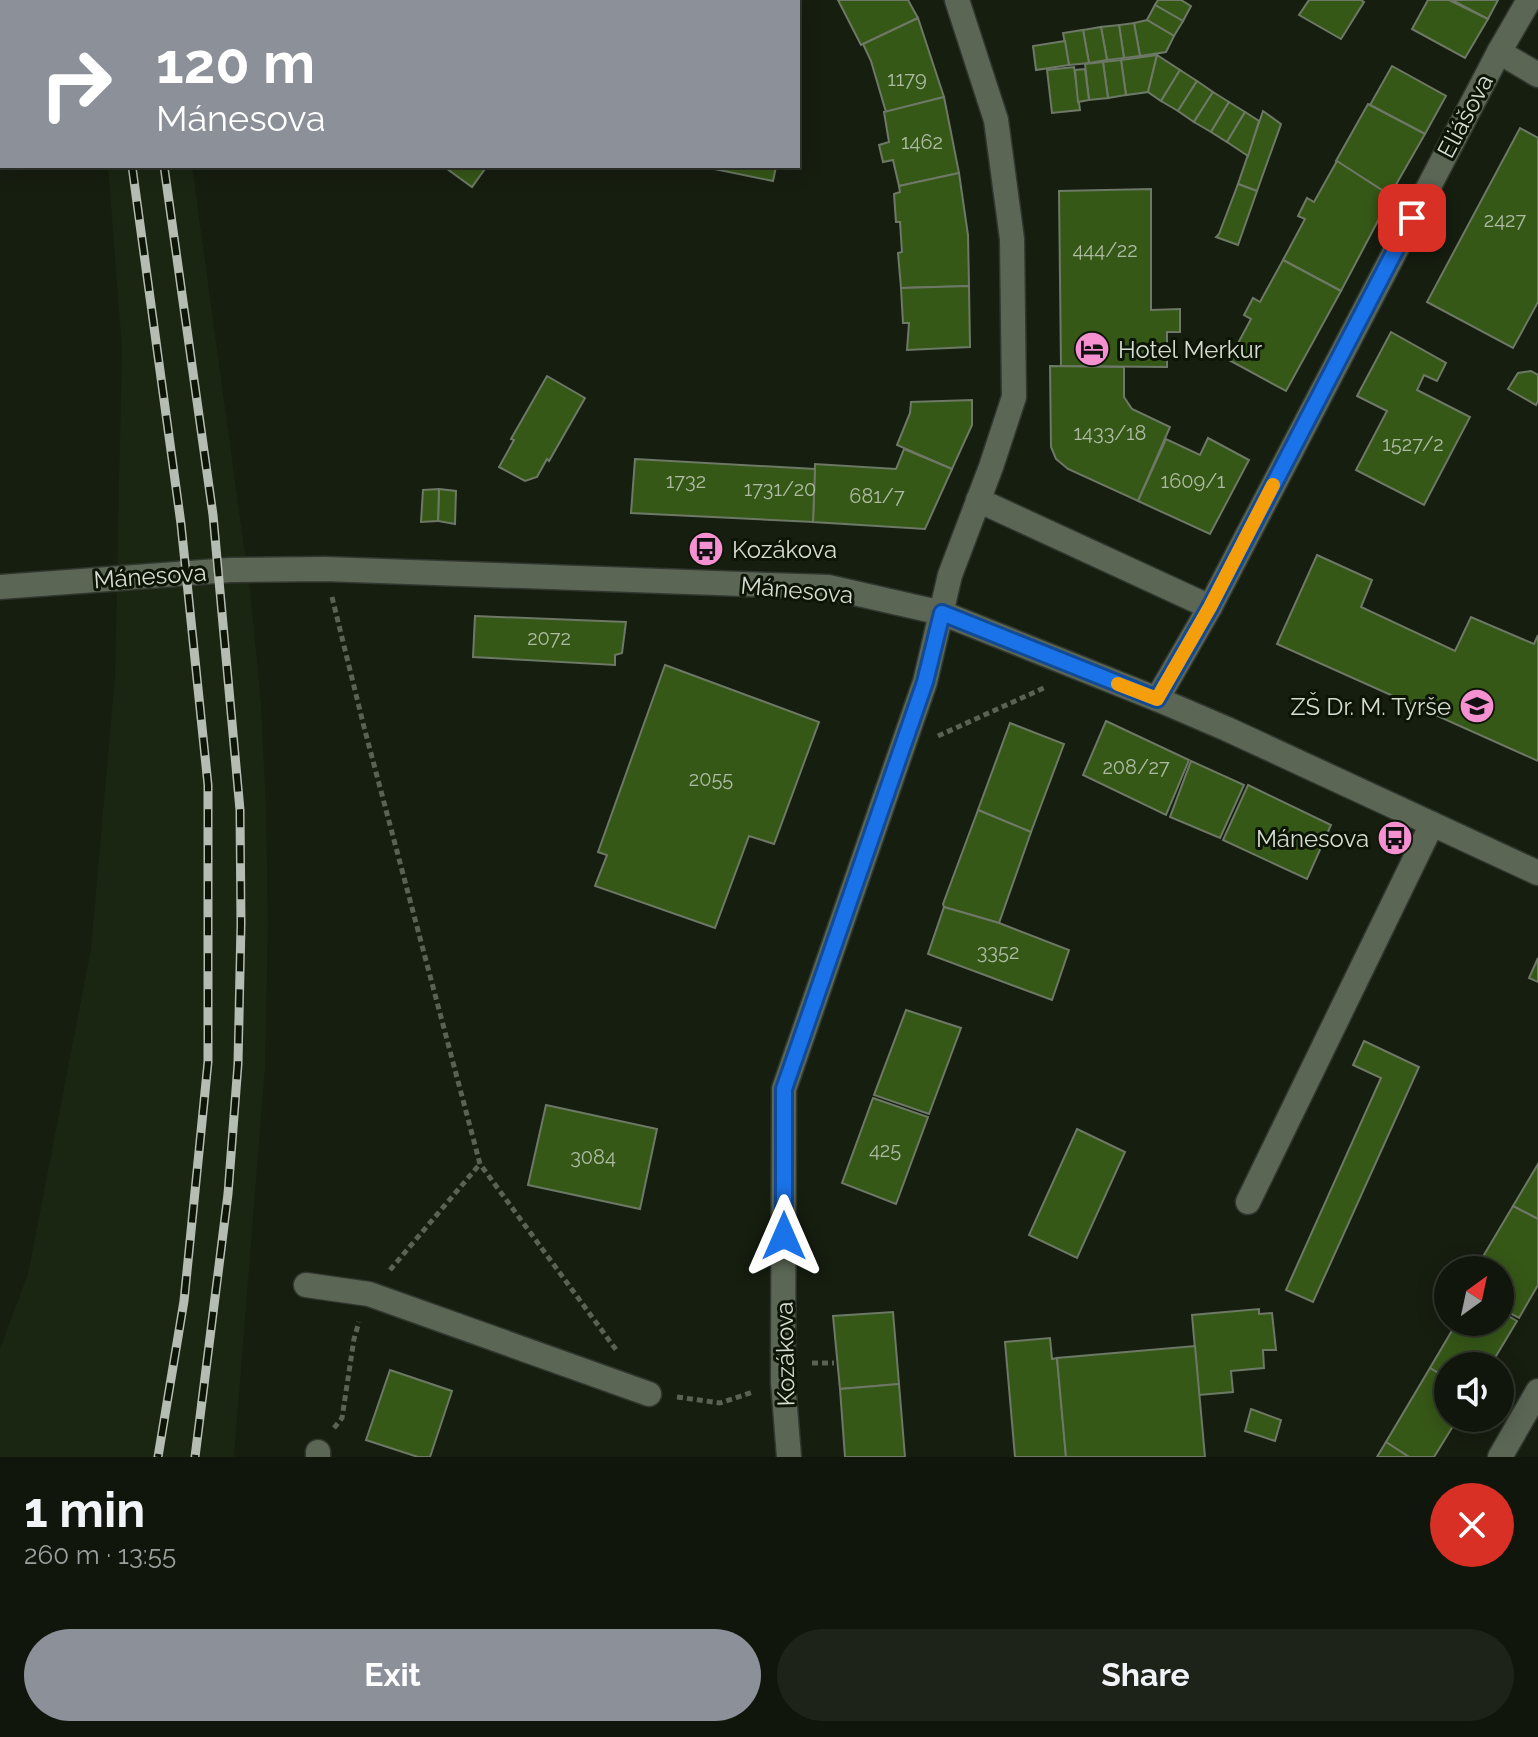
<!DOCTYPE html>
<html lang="en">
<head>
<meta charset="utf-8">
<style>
	body { margin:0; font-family:Raleway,sans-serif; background:#1e231a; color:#f1f3f6; height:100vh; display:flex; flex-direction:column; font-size:30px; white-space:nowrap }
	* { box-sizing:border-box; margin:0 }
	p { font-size:26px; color:#9c9f9d }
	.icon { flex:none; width:44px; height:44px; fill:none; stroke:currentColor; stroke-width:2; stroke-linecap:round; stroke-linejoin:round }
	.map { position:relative; height:1457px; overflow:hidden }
	.drawer { display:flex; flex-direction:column; background:#10160c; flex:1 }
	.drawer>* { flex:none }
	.hud { position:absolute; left:0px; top:0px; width:800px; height:168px; box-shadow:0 4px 20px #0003,0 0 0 2px #30352d; background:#8c9099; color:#fff; overflow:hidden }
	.needle { width:52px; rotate:33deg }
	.controls { position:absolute; left:1434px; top:1256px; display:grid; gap:16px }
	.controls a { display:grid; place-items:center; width:80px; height:80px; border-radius:50%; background:#10160c; box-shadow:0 4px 20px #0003,0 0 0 2px #30352d; font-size:40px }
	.pin { position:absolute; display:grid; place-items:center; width:68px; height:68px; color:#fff; margin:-34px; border-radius:16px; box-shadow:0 4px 12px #0006 }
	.me { position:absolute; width:88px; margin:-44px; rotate:0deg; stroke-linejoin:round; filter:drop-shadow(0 0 6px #0008) }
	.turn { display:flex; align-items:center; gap:28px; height:168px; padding:0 24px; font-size:36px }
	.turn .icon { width:104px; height:104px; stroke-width:2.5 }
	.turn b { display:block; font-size:56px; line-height:68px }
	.round { display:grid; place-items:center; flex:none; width:84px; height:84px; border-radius:42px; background:#1e231a }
	.headline { display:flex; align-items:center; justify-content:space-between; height:136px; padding:0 24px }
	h1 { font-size:48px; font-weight:700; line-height:60px }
	.cta { display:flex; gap:16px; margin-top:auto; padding:16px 24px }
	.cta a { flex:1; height:92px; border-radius:48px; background:#8c9099; color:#fff; font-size:32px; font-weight:700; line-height:92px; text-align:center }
	.cta a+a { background:#1e231a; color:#f1f3f6 }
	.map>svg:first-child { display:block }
	.built { fill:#1a2612 }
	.building { fill:#365817; stroke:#6d7866; stroke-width:2 }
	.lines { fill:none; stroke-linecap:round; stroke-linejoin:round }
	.minor-casing { stroke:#31372f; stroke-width:27 }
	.path { stroke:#5a6155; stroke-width:5; stroke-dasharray:6 4; stroke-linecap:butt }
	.minor { stroke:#5c6655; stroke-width:24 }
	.rail-casing { stroke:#b5bcb1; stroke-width:9 }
	.rail { stroke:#0d1507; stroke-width:6; stroke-dasharray:18; stroke-linecap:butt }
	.route-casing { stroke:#114b97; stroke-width:20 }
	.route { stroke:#1a73e8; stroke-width:14 }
	.slow { stroke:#f59e0b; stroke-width:14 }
	.labels { text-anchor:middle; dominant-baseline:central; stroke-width:6; stroke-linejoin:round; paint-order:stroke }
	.number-label { font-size:20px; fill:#aebba3 }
	.street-label { font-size:24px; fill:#d6dcd2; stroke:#0d1507 }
	.poi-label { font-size:24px; fill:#d6dcd2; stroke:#0d1507; text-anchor:start }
</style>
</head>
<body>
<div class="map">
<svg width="1538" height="1457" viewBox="0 0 1538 1457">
	<rect width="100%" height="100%" fill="#161e10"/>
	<!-- built -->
	<path class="built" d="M 108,166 L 192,166 L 251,599 L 261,704 L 266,809 L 268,924 L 265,1066 L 234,1457 L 0,1457 L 0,1349 L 28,1274 L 91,949 L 115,676 L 122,348 Z"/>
	<!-- building -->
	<g class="building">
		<path d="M 213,0 L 271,0 L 271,2 L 214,2 Z"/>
		<path d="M 305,0 L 398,0 L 395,2 L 302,2 Z"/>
		<path d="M 485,0 L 557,0 L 555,2 L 483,2 Z"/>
		<path d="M 838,0 L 908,0 L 918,18 L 861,45 Z"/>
		<path d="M 1158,0 L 1181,0 L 1191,6 L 1183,21 L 1155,5 Z"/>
		<path d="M 1309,0 L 1361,0 L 1364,2 L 1341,39 L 1299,15 Z"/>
		<path d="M 1428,0 L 1449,0 L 1488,19 L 1465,58 L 1412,29 Z"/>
		<path d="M 1452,0 L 1498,0 L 1488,19 Z"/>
		<path d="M 1155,5 L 1183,21 L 1174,36 L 1147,20 Z"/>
		<path d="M 918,18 L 944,97 L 886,112 L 871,61 L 863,44 Z"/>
		<path d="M 1147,20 L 1174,36 L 1166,52 L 1140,56 L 1134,23 Z"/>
		<path d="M 1134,23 L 1140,56 L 1124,58 L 1119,25 Z"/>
		<path d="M 1119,25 L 1124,58 L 1107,60 L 1101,27 Z"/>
		<path d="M 1101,27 L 1107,60 L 1089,63 L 1083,30 Z"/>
		<path d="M 1083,30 L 1089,63 L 1069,65 L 1063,33 Z"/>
		<rect x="0" y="31" width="2" height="77"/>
		<path d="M 1065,41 L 1069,65 L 1036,70 L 1033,46 Z"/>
		<path d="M 1157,55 L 1148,92 L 1126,95 L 1121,60 Z"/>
		<path d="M 1157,55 L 1180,70 L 1161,101 L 1148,92 Z"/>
		<path d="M 1121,60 L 1126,95 L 1108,98 L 1103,62 Z"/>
		<path d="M 1103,62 L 1108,98 L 1089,100 L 1085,64 Z"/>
		<path d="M 1392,66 L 1446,96 L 1425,134 L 1370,105 Z"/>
		<path d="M 1074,67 L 1080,110 L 1052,113 L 1047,70 Z"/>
		<path d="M 1085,69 L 1089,100 L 1078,102 L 1075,70 Z"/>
		<path d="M 1180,70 L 1197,81 L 1178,111 L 1161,101 Z"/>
		<path d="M 1197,81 L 1213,92 L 1194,122 L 1178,111 Z"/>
		<path d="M 1213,92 L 1229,102 L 1211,132 L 1194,122 Z"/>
		<path d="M 944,97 L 959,173 L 899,186 L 893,160 L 883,162 L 879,145 L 889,142 L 884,112 Z"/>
		<path d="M 1229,102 L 1245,112 L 1227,142 L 1211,132 Z"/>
		<path d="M 1368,104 L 1425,134 L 1390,195 L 1336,161 Z"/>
		<path d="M 1263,111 L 1281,124 L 1257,191 L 1238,184 Z"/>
		<path d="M 1245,112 L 1259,121 L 1248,156 L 1227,142 Z"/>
		<path d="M 1520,128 L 1538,138 L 1538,302 L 1513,348 L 1427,302 Z"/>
		<path d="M 1337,161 L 1391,196 L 1341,291 L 1283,260 L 1305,219 L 1298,216 L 1307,198 L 1314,202 Z"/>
		<path d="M 443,166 L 487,166 L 472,187 Z"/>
		<path d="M 700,166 L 773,166 L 776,167 L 773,181 Z"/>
		<path d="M 959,173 L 968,235 L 969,286 L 901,288 L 898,253 L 902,252 L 900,222 L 896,222 L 894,194 L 900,192 L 899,186 Z"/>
		<path d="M 1238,184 L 1257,191 L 1238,245 L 1216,237 L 1219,234 Z"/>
		<path d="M 1151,189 L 1151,310 L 1180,309 L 1180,332 L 1167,332 L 1167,367 L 1061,366 L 1059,191 Z"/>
		<path d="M 1283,260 L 1341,291 L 1286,391 L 1229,360 L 1251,319 L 1244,315 L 1253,298 L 1260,302 Z"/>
		<path d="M 969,286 L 970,347 L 907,350 L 909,323 L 903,323 L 901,288 Z"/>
		<path d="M 1391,332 L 1446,363 L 1437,381 L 1424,375 L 1417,390 L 1470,417 L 1424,505 L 1356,470 L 1387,411 L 1357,396 Z"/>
		<path d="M 1050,366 L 1124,367 L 1124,397 L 1132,409 L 1170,427 L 1138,501 L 1068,469 L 1056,459 L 1051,447 Z"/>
		<path d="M 1531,371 L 1538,375 L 1538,401 L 1536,405 L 1508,389 L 1518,373 Z"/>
		<path d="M 547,376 L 585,398 L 549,461 L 547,459 L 537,477 L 525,481 L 499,467 L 514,440 L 511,439 Z"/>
		<path d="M 972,400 L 972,425 L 952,469 L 897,445 L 910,413 L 911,402 Z"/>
		<path d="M 1208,438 L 1249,460 L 1210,534 L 1138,501 L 1166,439 L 1200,455 Z"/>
		<path d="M 904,449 L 952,469 L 925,529 L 813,522 L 815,464 L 896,469 Z"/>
		<path d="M 635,459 L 815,469 L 813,522 L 631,513 Z"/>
		<path d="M 439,489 L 456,491 L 455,524 L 438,521 Z"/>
		<path d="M 439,489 L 438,521 L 421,522 L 423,490 Z"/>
		<path d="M 1317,555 L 1372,580 L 1361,607 L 1455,651 L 1471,617 L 1534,644 L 1538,635 L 1538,761 L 1277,644 Z"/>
		<path d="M 475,616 L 626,622 L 622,653 L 615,655 L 615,665 L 473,657 Z"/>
		<path d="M 665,665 L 819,722 L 774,844 L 749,836 L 715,928 L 595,886 L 607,855 L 598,852 Z"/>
		<path d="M 1106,721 L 1189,760 L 1166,815 L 1083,775 Z"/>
		<path d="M 1010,723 L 1064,744 L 1031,832 L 978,810 Z"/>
		<path d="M 1191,761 L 1244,785 L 1220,838 L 1170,817 Z"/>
		<path d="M 1248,785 L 1331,825 L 1307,879 L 1223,840 Z"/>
		<path d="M 978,810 L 1031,832 L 999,923 L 944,907 L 943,904 Z"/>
		<path d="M 944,907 L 999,923 L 1069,950 L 1052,1000 L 928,954 Z"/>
		<path d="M 1538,958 L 1538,982 L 1529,978 Z"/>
		<path d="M 906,1010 L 961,1028 L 929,1114 L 874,1095 Z"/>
		<path d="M 1364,1041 L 1419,1067 L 1313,1302 L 1286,1290 L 1381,1078 L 1353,1065 Z"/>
		<path d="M 873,1098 L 928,1117 L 896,1204 L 842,1183 Z"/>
		<path d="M 546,1105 L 657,1129 L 640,1209 L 528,1185 Z"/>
		<path d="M 1077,1129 L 1125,1152 L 1077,1258 L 1029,1235 Z"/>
		<path d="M 1538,1164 L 1538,1219 L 1513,1206 Z"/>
		<path d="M 1513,1206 L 1538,1219 L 1538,1285 L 1519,1318 L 1500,1308 L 1500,1270 L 1475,1270 Z"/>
		<path d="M 1259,1309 L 1259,1314 L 1272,1313 L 1276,1350 L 1263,1350 L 1264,1368 L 1231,1371 L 1233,1392 L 1199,1395 L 1192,1315 Z"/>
		<path d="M 1500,1311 L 1517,1321 L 1490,1366 L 1448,1366 L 1448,1379 L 1430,1368 L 1457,1322 L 1500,1322 Z"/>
		<path d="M 893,1312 L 899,1384 L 840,1389 L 833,1316 Z"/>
		<path d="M 1050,1338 L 1052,1359 L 1057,1358 L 1066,1457 L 1015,1457 L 1005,1342 Z"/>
		<path d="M 1195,1346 L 1205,1457 L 1066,1457 L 1057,1358 Z"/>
		<path d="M 1430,1368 L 1448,1379 L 1448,1418 L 1458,1418 L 1434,1457 L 1409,1457 L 1386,1442 Z"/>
		<path d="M 390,1370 L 452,1391 L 430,1457 L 418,1457 L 366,1440 Z"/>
		<path d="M 899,1384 L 905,1457 L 845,1457 L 840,1389 Z"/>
		<path d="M 1251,1409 L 1281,1420 L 1275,1441 L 1245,1431 Z"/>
		<path d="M 1386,1442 L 1409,1457 L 1377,1457 Z"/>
	</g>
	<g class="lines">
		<defs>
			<g id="minor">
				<path d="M 418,2 L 421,0"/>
				<path d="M 1499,52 L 1538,75"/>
				<path d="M 0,141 L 2,141"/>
				<path d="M 978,500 L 1210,607"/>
				<path d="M 0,587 L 230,570 L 325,569 L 828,587 L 942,613 L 1157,699 L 1227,729 L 1538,873"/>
				<path d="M 1157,699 L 1210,607 L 1499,52 L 1529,0"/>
				<path d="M 1248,1202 L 1432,824"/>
				<path d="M 306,1285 L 369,1294 L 649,1394"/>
				<path d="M 318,1457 L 318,1452"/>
				<path d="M 789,1457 L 783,1382 L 784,1089 L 925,682 L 950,575 L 991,467 L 1014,397 L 1012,239 L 996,120 L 957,0"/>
				<path d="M 1500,1457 L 1538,1391"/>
			</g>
		</defs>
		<!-- minor casing -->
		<use href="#minor" class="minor-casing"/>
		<!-- path -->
		<g class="path">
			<path d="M 332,597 L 364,727 L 480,1164 L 617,1351"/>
			<path d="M 938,736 L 1046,687"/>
			<path d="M 390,1270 L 479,1165"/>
			<path d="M 812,1363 L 834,1363"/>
			<path d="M 677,1397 L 720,1403 L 753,1392"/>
			<path d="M 334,1428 L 342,1418 L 354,1339 L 359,1322"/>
		</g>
		<!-- minor -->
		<use href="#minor" class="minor"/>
		<defs>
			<g id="rail">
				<path d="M 110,0 L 110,2"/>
				<path d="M 143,0 L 143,2"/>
				<path d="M 132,166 L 181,524 L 208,785 L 208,1062 L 184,1301 L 158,1457"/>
				<path d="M 164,166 L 213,515 L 240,810 L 241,924 L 238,1064 L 228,1194 L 195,1457"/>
			</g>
		</defs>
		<!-- rail casing -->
		<use href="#rail" class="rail-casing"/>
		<!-- rail -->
		<use href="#rail" class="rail"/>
	</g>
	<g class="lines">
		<defs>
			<path id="route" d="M 784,1236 L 784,1089 L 925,682 L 942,613 L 1157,699 L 1210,607 L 1412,218"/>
		</defs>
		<!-- route casing -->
		<use href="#route" class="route-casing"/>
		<!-- route -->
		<use href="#route" class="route"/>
		<!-- slow -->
		<path class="slow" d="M 1118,684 L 1157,699 L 1210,607 L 1273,485"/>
	</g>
	<!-- icons -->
	<defs>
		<symbol id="hotel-disc" viewBox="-11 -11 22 22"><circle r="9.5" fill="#f590d1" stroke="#0d1507"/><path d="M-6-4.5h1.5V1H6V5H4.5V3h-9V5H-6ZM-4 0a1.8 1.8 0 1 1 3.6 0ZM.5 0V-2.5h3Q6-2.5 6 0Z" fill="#111"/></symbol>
		<symbol id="bus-disc" viewBox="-11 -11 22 22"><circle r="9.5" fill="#f590d1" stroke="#0d1507"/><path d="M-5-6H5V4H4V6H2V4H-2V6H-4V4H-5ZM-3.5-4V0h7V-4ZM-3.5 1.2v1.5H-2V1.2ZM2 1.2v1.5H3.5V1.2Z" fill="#111"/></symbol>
		<symbol id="school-disc" viewBox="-11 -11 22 22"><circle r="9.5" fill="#f590d1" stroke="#0d1507"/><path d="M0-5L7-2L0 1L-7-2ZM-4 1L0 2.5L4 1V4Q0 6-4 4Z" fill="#111"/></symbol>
	</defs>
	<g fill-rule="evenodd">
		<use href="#hotel-disc" x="1072" y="329" width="40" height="40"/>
		<use href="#bus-disc" x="686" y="529" width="40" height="40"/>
		<use href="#school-disc" x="1457" y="686" width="40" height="40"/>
		<use href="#bus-disc" x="1375" y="818" width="40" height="40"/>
	</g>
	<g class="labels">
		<!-- number labels -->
		<g class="number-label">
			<text x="907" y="79">1179</text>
			<text x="922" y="142">1462</text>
			<text x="1505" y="220">2427</text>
			<text x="1105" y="250">444/22</text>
			<text x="1110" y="433">1433/18</text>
			<text x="1413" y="444">1527/2</text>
			<text x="686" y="481">1732</text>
			<text x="1193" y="481">1609/1</text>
			<text x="780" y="489">1731/20</text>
			<text x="877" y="496">681/7</text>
			<text x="549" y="638">2072</text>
			<text x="1136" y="767">208/27</text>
			<text x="711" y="779">2055</text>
			<text x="998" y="952">3352</text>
			<text x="885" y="1150">425</text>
			<text x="593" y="1157">3084</text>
		</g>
		<!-- street labels -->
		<g class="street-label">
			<text transform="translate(1465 116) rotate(-62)">Eliášova</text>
			<text transform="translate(150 576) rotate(-4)">Mánesova</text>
			<text transform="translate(797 590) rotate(5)">Mánesova</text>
			<text transform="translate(785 1354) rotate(-91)">Kozákova</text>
		</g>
		<!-- poi labels -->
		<g class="poi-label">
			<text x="1118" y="349">Hotel Merkur</text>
			<text x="732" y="549">Kozákova</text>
			<text x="1451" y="706" text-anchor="end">ZŠ Dr. M. Tyrše</text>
			<text x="1369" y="838" text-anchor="end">Mánesova</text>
		</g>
	</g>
</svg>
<div class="controls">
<a><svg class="needle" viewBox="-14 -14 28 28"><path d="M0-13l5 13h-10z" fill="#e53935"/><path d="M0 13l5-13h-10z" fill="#9c9f9d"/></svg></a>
<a><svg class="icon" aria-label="sound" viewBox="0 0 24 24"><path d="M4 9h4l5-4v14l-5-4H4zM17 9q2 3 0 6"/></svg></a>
</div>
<div class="pin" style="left:1412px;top:218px;background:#d93025"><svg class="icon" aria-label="arrive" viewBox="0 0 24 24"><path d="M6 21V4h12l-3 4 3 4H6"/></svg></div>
<svg class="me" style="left:784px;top:1236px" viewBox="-20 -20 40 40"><path d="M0-17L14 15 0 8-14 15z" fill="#1a73e8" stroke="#fff" stroke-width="4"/></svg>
<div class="hud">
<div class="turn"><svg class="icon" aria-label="right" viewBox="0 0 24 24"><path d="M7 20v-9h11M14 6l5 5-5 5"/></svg><div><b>120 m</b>Mánesova</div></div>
</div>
</div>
<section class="drawer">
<div class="headline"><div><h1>1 min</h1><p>260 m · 13:55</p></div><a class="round" style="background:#d93025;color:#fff"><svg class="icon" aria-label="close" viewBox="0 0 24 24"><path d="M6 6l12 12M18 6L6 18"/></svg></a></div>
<div class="cta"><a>Exit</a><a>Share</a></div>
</section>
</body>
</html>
